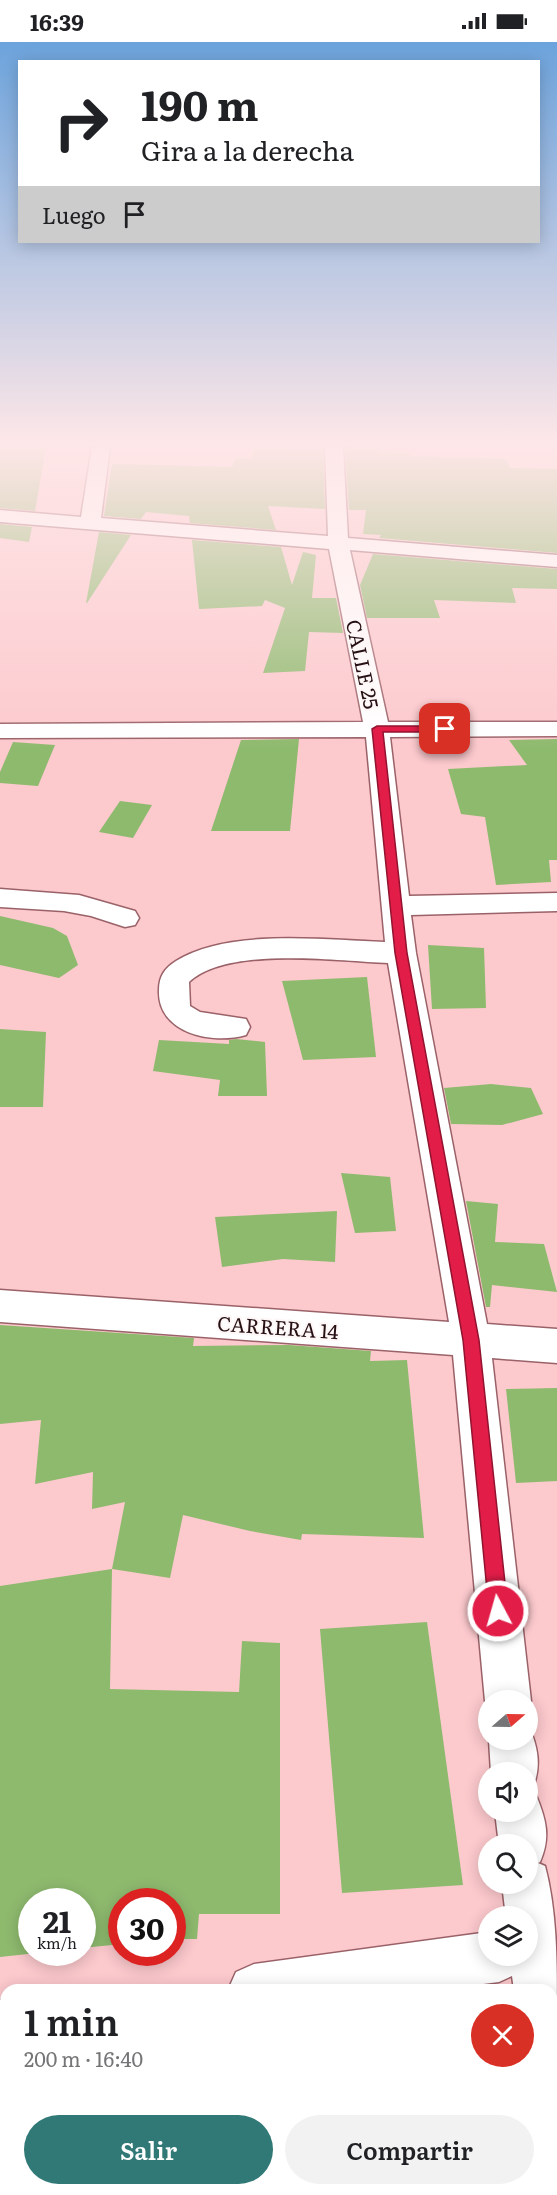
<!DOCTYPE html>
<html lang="es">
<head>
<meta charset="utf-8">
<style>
	body { margin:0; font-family:Literata,serif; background:#f2f2f2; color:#202124; height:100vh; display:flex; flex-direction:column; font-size:22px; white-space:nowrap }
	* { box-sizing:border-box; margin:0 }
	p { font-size:20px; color:#757577 }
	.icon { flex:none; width:33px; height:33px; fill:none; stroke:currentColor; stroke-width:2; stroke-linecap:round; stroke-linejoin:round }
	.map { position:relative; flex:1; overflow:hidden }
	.details { position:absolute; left:0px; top:1942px; width:558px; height:212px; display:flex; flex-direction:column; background:#fff; border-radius:18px 18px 0 0; box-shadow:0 3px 15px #0003 }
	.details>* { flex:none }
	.hud { position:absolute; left:18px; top:18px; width:522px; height:183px; border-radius:0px; box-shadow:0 3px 15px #0003; background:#fff; color:#202124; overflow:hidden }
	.needle { width:39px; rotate:70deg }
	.buttons { position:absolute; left:478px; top:1648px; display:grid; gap:12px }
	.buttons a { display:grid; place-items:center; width:60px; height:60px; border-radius:50%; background:#fff; box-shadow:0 3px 15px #0003; font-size:30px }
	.speed { position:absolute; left:18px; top:1846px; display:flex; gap:12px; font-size:30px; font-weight:700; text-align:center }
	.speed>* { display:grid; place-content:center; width:78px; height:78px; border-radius:50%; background:#fff; box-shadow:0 3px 15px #0003; line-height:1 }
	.speed small { font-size:15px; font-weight:400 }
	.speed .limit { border:9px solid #d22; background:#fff; color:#111 }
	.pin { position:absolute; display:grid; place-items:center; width:51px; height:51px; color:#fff; margin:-26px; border-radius:12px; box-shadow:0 3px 9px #0006 }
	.me { position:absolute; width:66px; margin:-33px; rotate:354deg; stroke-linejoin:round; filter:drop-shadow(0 0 4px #0008) }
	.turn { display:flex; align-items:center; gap:21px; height:126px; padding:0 24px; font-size:27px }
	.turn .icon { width:78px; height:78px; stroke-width:2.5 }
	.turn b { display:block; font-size:42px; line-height:51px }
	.then { display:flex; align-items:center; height:57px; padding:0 24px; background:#0003; gap:12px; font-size:22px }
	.round { display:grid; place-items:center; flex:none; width:63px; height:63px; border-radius:32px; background:#f2f2f2 }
	.head { display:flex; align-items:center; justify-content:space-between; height:102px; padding:0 24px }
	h1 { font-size:36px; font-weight:600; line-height:45px }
	.primary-button { display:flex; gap:12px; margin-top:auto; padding:12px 24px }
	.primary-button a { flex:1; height:69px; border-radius:36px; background:#307977; color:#fff; font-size:24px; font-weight:600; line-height:69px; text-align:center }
	.primary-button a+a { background:#f2f2f2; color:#202124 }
	.status { display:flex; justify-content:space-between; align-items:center; height:42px; padding:0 30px; background:#fff; direction:ltr }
	.status svg { height:16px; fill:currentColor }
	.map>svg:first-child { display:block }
	.building { fill:#8eba6e }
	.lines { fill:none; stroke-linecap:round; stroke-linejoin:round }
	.minor-casing { stroke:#9a6268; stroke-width:3 }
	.minor { fill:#fff; fill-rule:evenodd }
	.route { fill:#e11d48; stroke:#92132f; stroke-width:1.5 }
	.labels { text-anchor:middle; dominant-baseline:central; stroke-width:4.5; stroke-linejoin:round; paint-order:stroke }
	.street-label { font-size:20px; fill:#261013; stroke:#fef7f7 }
</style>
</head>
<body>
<div class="status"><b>16:39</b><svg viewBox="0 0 49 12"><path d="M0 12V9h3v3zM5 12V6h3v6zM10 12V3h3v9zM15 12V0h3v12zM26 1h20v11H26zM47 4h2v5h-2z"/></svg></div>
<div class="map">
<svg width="557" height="2153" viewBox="0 0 557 2153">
	<rect width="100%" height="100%" fill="#fcc9cd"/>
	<!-- building -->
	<g class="building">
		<path d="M 0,405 L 46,405 L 35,469 L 0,466 Z"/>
		<path d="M 255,405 L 323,408 L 325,467 L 268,464 L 276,488 L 190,481 L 189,474 L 146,470 L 141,477 L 104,474 L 112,422 L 232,425 L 236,416 L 251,417 Z"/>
		<path d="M 345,405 L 379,405 L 381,410 L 412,411 L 411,414 L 505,417 L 510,426 L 557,427 L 557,511 L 379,496 L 381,493 L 363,492 L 366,468 L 349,468 Z"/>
		<path d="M 0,482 L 32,485 L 29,500 L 0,496 Z"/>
		<path d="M 99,490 L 131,493 L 87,561 L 86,561 Z"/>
		<path d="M 192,498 L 281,505 L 292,543 L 303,510 L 316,513 L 312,556 L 336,556 L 343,591 L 309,590 L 305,629 L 263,631 L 285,566 L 265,558 L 262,564 L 199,567 Z"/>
		<path d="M 373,512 L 557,527 L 557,547 L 512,546 L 516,561 L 434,558 L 440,576 L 367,576 L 360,543 Z"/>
		<path d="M 299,697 L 290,789 L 211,789 L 241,698 Z"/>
		<path d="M 557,697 L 557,818 L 549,818 L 551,840 L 496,843 L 485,775 L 461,772 L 448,727 L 527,723 L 509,698 Z"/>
		<path d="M 13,700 L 55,703 L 38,744 L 0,741 L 0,730 Z"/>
		<path d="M 120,759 L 152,763 L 133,796 L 99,790 Z"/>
		<path d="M 0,874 L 53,886 L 67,894 L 78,923 L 59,936 L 0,923 Z"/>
		<path d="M 428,903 L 484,906 L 486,966 L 432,967 Z"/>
		<path d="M 367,935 L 376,1015 L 303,1018 L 282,939 Z"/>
		<path d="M 0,987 L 46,990 L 43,1065 L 0,1065 Z"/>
		<path d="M 236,997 L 265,1000 L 267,1054 L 218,1054 L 220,1038 L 153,1029 L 159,998 L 229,1002 L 229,998 Z"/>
		<path d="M 491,1042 L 531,1046 L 543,1072 L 502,1083 L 451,1082 L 444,1046 Z"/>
		<path d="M 341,1131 L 390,1135 L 396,1189 L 355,1191 Z"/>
		<path d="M 466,1159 L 498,1162 L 495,1200 L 544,1202 L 557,1250 L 492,1243 L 490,1265 L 486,1265 Z"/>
		<path d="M 337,1169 L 335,1220 L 283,1217 L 222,1225 L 215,1175 Z"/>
		<path d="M 0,1283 L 194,1296 L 193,1304 L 289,1303 L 371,1309 L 370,1319 L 407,1318 L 424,1496 L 302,1492 L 301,1498 L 250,1489 L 183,1473 L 170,1536 L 112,1527 L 125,1460 L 92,1467 L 93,1430 L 35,1442 L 41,1378 L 0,1382 Z"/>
		<path d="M 557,1346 L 557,1439 L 516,1441 L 506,1347 Z"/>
		<path d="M 112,1527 L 110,1647 L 239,1650 L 242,1599 L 280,1601 L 280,1872 L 199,1872 L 197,1897 L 172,1897 L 172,1860 L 122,1860 L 122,1902 L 82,1906 L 82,1860 L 32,1860 L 32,1911 L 37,1911 L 0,1915 L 0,1544 Z"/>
		<path d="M 427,1580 L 463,1843 L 342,1851 L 320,1587 Z"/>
	</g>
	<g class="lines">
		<defs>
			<g id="minor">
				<path d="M 92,405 L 110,405 L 101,476 L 328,494 L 325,405 L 343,405 L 348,496 L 557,513 L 557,525 L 350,508 L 388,680 L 557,680 L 557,694 L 390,695 L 409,854 L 557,851 L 557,869 L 411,873 L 416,911 L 487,1282 L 557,1287 L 557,1321 L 492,1316 L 531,1659 L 528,1666 L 528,1659 L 489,1659 L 489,1668 L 485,1659 L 453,1313 L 0,1280 L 0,1248 L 449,1280 L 388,921 C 337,919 228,904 189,940 L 190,964 L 200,970 L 246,977 L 250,985 L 246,993 C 212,1003 157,991 159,948 C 159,934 165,926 176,919 C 228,886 327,898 385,900 L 366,695 L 0,696 L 0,682 L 363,680 L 329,507 L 0,480 L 0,468 L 81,475 Z"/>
				<path d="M 0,847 L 79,853 L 135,869 L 139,876 L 135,883 L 125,885 L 91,874 L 64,869 L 0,865 Z"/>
				<path d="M 528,1682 C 538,1705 542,1724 532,1748 L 528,1749 L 528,1731 L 491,1731 L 489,1698 L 528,1698 Z"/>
				<path d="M 528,1750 L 536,1753 C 546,1777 551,1795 540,1820 L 538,1821 L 545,1824 C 557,1869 557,1920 557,1967 L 552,1969 L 552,1948 L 514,1948 L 512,1934 L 499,1940 L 436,1948 L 228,1948 L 236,1930 L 254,1922 L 489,1890 L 489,1914 L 528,1914 L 528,1875 L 506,1875 L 502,1842 L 528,1842 L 528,1803 L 499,1803 L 495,1770 L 528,1770 Z"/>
				<path d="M 6,1957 L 6,2009 L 0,2010 L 0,1958 Z"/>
				<path d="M 552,1998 L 557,2000 L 557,2084 L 552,2082 Z"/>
			</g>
		</defs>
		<!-- minor casing -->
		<use href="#minor" class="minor-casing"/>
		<!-- minor -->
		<use href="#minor" class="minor"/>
	</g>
	<!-- sky -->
	<linearGradient id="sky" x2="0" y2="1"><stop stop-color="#6ca3dc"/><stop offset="0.57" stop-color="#fee7e8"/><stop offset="1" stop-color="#fee7e8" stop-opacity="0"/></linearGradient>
	<rect width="557" height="706" fill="url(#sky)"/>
	<!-- route -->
	<path class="route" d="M 377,684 L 445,684 L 450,687 L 445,690 L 383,690 L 407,911 L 479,1298 L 508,1569 L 505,1575 L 498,1578 L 492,1575 L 489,1569 L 463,1298 L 395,911 L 372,687 Z"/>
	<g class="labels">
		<!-- street labels -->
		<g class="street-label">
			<text transform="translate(364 622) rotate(78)">CALLE 25</text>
			<text transform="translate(278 1284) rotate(4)">CARRERA 14</text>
		</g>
	</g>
</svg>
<div class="buttons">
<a><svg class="needle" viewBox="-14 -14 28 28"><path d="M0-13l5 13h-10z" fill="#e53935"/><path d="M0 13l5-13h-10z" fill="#757577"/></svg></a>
<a><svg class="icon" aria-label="sound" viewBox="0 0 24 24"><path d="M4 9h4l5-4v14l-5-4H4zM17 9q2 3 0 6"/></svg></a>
<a><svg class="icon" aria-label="search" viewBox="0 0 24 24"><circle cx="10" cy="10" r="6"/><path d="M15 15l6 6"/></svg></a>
<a><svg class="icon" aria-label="layers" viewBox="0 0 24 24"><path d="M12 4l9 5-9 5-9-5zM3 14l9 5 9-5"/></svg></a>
</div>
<div class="speed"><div>21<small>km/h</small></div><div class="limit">30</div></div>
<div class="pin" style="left:445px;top:687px;background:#d93025"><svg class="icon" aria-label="arrive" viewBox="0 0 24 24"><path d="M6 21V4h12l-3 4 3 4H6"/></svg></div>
<svg class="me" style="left:498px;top:1569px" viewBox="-20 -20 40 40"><circle r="17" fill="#e11d48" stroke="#fff" stroke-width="3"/><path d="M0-11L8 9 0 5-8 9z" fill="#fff"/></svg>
<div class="hud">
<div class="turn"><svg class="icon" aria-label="right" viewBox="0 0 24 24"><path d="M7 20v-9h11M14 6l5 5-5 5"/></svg><div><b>190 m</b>Gira a la derecha</div></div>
<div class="then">Luego<svg class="icon" aria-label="arrive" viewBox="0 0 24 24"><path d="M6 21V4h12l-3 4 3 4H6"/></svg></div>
</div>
<section class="details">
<div class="head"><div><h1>1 min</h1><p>200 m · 16:40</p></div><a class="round" style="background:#d93025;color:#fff"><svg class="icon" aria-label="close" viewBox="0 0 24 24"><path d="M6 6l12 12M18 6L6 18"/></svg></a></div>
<div class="primary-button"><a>Salir</a><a>Compartir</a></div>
</section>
</div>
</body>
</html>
